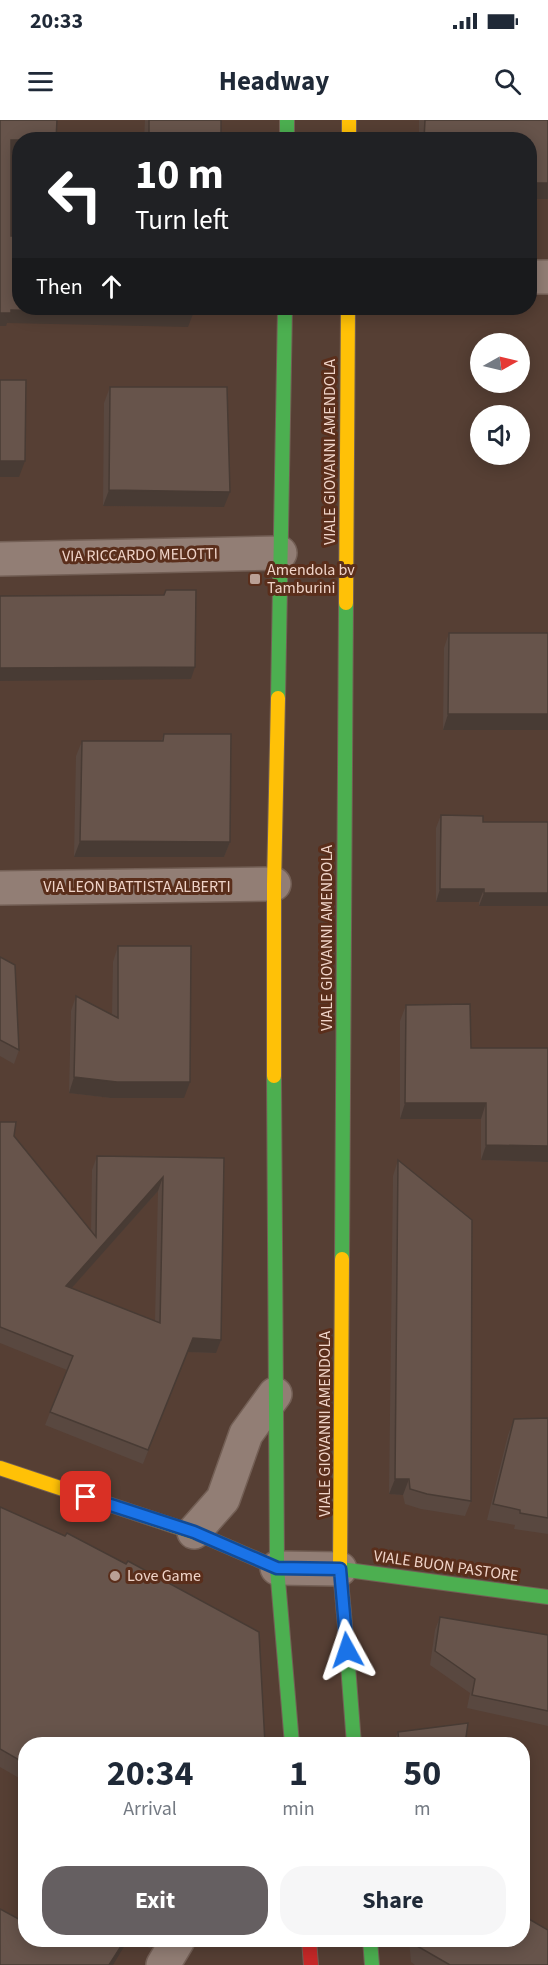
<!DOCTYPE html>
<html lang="en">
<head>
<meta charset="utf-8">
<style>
	body { margin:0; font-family:"Source Sans 3",sans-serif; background:#f6f6f7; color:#1f2937; height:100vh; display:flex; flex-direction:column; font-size:22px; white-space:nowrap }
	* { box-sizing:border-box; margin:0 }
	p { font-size:20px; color:#747a83 }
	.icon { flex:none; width:33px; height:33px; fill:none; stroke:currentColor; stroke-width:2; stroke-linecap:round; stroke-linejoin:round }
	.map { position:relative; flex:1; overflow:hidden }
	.sheet { position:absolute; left:18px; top:1617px; width:512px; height:210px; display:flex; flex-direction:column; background:#fff; border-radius:24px; box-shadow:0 3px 15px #0003 }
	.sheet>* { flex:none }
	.top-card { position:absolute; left:12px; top:12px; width:525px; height:183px; border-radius:24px; box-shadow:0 3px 15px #0003; background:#202124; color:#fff; overflow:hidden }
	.needle { width:39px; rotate:82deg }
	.fabs { position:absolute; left:470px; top:213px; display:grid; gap:12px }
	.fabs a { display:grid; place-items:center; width:60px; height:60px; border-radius:50%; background:#fff; box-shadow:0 3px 15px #0003; font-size:30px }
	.pin { position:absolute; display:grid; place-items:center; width:51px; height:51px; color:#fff; margin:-26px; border-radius:12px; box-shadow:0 3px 9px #0006 }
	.me { position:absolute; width:66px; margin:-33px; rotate:355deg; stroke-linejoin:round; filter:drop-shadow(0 0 4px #0008) }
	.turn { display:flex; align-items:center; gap:21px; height:126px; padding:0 24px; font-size:27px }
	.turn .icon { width:78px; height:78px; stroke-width:2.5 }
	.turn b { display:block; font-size:42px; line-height:51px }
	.then { display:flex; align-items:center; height:57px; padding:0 24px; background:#0003; gap:12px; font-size:22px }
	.eta { display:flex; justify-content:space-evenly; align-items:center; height:102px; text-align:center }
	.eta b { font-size:36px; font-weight:700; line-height:42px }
	.button { display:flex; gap:12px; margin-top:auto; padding:12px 24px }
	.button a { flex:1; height:69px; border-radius:24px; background:#655f61; color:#fff; font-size:24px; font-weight:700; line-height:69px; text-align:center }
	.button a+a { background:#f6f6f7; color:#1f2937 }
	.status { display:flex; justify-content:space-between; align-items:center; height:42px; padding:0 30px; background:#fff; direction:ltr }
	.status svg { height:16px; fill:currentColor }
	header { display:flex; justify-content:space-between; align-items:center; height:78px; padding:0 24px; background:#fff; font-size:27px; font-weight:700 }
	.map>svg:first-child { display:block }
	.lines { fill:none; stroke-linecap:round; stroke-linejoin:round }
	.street-casing { stroke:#735f55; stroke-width:36 }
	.fast-casing { stroke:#735f55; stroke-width:16 }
	.slow-casing { stroke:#735f55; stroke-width:16 }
	.jam-casing { stroke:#735f55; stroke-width:16 }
	.street { stroke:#927e75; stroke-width:33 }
	.fast { stroke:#4caf50; stroke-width:14 }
	.slow { stroke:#ffc107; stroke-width:14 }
	.jam { stroke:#c62828; stroke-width:14 }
	.wall { fill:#594840; fill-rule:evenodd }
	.shaded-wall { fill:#483b34 }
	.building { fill:#67544b; stroke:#483b34; stroke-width:1.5; fill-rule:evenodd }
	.route-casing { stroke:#114b97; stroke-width:15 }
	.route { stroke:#1a73e8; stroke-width:10 }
	.poi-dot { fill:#baa095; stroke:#5a2e1b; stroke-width:2 }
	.labels { text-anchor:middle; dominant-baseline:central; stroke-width:6; stroke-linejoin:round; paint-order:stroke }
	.street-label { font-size:16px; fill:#f0d4c9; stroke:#5a2e1b }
	.poi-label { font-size:16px; fill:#f0d4c9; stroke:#5a2e1b; text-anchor:start }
</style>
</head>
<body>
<div class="status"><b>20:33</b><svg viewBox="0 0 49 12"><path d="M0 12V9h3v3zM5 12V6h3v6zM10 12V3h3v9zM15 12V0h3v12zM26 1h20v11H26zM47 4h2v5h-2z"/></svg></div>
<header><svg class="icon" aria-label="menu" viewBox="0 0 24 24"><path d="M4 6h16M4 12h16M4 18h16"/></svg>Headway<svg class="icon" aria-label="search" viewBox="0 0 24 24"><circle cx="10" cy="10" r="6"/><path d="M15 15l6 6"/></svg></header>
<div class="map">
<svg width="548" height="1845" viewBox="0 0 548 1845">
	<rect width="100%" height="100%" fill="#563f34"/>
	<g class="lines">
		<defs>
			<g id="street">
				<path d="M 530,157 L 548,157"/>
				<path d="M 0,439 L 280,433"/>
				<path d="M 0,768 L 274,764"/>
				<path d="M 194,1412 L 223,1379 L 246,1314 L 275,1274"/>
				<path d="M 277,1448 L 340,1449"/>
				<path d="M 163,1845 L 178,1820"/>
			</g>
			<g id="fast">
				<path d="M 287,0 L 287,20"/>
				<path d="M 278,578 L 285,188"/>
				<path d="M 274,956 L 277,1448 L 292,1624"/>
				<path d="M 342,1139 L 346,483"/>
				<path d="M 201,1415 L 277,1448"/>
				<path d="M 340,1449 L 548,1477"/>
				<path d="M 345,1506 L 354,1624"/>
				<path d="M 370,1820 L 372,1845"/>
			</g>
			<g id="slow">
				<path d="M 349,0 L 349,20"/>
				<path d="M 346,483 L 348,188"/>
				<path d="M 274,956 L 274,764 L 278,578"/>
				<path d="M 342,1139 L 340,1449 L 345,1506"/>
				<path d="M 0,1348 L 201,1415"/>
			</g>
			<path id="jam" d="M 309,1820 L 311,1845"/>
		</defs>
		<!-- street casing -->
		<use href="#street" class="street-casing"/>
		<!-- fast casing -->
		<use href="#fast" class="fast-casing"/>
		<!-- slow casing -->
		<use href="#slow" class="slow-casing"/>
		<!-- jam casing -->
		<use href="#jam" class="jam-casing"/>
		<!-- street -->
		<use href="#street" class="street"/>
		<!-- fast -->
		<use href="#fast" class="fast"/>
		<!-- slow -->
		<use href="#slow" class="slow"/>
		<!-- jam -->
		<use href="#jam" class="jam"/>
	</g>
	<!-- wall -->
	<g class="wall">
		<path d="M 145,0 L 221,0 L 221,20 L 144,20 Z"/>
		<path d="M 419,0 L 548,0 L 548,79 L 530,79 L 530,20 L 419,20 Z"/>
		<path d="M 110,267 L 224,387 L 103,386 L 104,283 Z"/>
		<path d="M 449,513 L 548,513 L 548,610 L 443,610 L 444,528 Z"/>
		<path d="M 164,614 L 230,722 L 224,737 L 74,737 L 76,636 L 82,621 L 161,621 Z"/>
		<path d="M 441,695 L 483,702 L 548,786 L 479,786 L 479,782 L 436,782 L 436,708 Z"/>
		<path d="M 118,826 L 184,978 L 111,978 L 69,973 L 71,891 L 76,876 L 112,895 L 113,842 Z"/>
		<path d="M 0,837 L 19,930 L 14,944 L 0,936 Z"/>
		<path d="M 406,885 L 471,928 L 548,928 L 548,1042 L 481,1040 L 481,999 L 400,999 L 400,901 Z"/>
		<path d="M 0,1002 L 14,1016 L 91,1112 L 92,1050 L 97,1036 L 224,1038 L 216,1233 L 188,1232 L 143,1344 L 45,1305 L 67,1250 L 0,1223 ZM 158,1071 L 155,1201 L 71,1168 Z"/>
		<path d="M 398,1040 L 471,1381 L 465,1396 L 421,1389 L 405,1384 L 403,1375 L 389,1374 L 393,1056 Z"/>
		<path d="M 548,1298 L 548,1414 L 514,1409 L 515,1405 L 487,1400 L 508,1315 L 514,1299 Z"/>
		<path d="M 0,1387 L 26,1624 L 26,1662 L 0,1647 Z"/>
		<path d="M 440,1497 L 548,1515 L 548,1606 L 467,1588 L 470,1573 L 430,1545 L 435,1510 Z"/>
		<path d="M 398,1612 L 465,1624 L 393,1624 Z"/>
		<path d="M 135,1820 L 156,1820 L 151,1829 Z"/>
		<path d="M 409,1820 L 522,1820 L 548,1845 L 415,1845 L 411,1842 Z"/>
	</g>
	<!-- shaded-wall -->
	<g class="shaded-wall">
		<path d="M 11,20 L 20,20 L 20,33 L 6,33 Z"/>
		<rect x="530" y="63" width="18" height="16"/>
		<path d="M 11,190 L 193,194 L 188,207 L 7,203 L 6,206 L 0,206 L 0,193 Z"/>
		<path d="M 0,341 L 25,341 L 19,357 L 0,357 Z"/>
		<path d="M 109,370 L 230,372 L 224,387 L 103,386 Z"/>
		<path d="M 195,547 L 191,559 L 0,561 L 0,548 Z"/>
		<path d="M 448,594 L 548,594 L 548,610 L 443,610 Z"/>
		<path d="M 80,721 L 230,722 L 224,737 L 74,737 Z"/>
		<path d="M 440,769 L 484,769 L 479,782 L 436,782 Z"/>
		<path d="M 484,773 L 548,773 L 548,786 L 479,786 Z"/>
		<path d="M 74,957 L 190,962 L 184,978 L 111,978 L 69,973 Z"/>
		<path d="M 405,983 L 486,983 L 481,999 L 400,999 Z"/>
		<path d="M 486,1025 L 548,1026 L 548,1042 L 481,1040 Z"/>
		<path d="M 163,1057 L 158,1071 L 61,1180 L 66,1166 Z"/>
		<path d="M 193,1218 L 221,1220 L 216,1233 L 188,1232 L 143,1344 Z"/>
		<path d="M 395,1359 L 409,1359 L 403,1375 L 389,1374 Z"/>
		<path d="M 125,1820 L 128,1820 L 113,1845 L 109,1845 Z"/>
	</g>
	<!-- building -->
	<g class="building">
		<path d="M 0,0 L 57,0 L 56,20 L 11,20 L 11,116 L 20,116 L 20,188 L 193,188 L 193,194 L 11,190 L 11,193 L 0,193 Z"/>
		<rect x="149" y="0" width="72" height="20"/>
		<path d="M 425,0 L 548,0 L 548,63 L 530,63 L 530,20 L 424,20 Z"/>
		<path d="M 0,260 L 26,260 L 25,341 L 0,341 Z"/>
		<path d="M 110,267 L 227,267 L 230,372 L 109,370 Z"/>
		<path d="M 166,470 L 196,470 L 195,547 L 0,548 L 0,476 L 164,475 Z"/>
		<path d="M 449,513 L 548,513 L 548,594 L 448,594 Z"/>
		<path d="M 164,614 L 231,614 L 230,722 L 80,721 L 82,621 L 163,621 Z"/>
		<path d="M 441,695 L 483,696 L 483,702 L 548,702 L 548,773 L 484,773 L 484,769 L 440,769 Z"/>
		<path d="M 118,826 L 191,826 L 190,962 L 117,962 L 74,957 L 76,876 L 118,898 Z"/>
		<path d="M 0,837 L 15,845 L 19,930 L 0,920 Z"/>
		<path d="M 470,884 L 471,928 L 548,928 L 548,1026 L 486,1025 L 486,983 L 405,983 L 406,885 Z"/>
		<path d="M 0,1002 L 16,1002 L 14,1016 L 96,1117 L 97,1036 L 224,1038 L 221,1220 L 193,1218 L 148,1330 L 50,1292 L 73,1236 L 0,1207 ZM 163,1057 L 160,1203 L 66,1166 Z"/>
		<path d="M 398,1040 L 472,1100 L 471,1381 L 427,1374 L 410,1369 L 409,1359 L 395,1359 Z"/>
		<path d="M 548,1298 L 548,1398 L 520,1393 L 520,1390 L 493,1384 L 514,1299 Z"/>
		<path d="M 0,1387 L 65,1416 L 67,1413 L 126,1444 L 128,1441 L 259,1512 L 265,1624 L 26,1624 L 26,1644 L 0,1629 Z"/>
		<path d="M 440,1497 L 548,1515 L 548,1591 L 472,1575 L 475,1559 L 435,1531 Z"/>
		<path d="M 468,1603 L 465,1624 L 399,1624 L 398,1612 Z"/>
		<path d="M 0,1789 L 26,1803 L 26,1820 L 125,1820 L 109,1845 L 0,1845 Z"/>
		<path d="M 522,1795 L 548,1810 L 548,1845 L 450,1845 L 417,1826 L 416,1820 L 522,1820 Z"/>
	</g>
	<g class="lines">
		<defs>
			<path id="route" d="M 86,1377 L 194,1412 L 277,1448 L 340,1449 L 347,1530"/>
		</defs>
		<!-- route casing -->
		<use href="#route" class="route-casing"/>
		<!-- route -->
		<use href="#route" class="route"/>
	</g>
	<!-- markers -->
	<g class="poi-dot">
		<rect x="249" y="453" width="12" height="12" rx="3"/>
		<circle cx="115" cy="1456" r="6"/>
	</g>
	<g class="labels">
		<!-- street labels -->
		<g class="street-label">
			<text transform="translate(330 332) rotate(-90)">VIALE GIOVANNI AMENDOLA</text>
			<text transform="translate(140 435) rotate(-1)">VIA RICCARDO MELOTTI</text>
			<text x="137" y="767">VIA LEON BATTISTA ALBERTI</text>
			<text transform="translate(327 818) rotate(-90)">VIALE GIOVANNI AMENDOLA</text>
			<text transform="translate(325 1304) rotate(-90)">VIALE GIOVANNI AMENDOLA</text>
			<text transform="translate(446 1446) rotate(8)">VIALE BUON PASTORE</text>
		</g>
		<!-- poi labels -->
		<g class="poi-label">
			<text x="267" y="450">Amendola bv<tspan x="267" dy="18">Tamburini</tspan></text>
			<text x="127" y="1456">Love Game</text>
		</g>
	</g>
</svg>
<div class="fabs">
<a><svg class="needle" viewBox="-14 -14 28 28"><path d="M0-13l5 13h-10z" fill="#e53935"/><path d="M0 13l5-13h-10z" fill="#747a83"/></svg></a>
<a><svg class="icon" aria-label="sound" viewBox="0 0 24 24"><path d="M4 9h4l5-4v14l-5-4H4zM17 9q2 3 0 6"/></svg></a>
</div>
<div class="pin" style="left:86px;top:1377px;background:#d93025"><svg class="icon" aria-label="arrive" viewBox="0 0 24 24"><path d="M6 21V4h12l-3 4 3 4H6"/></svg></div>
<svg class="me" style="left:347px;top:1530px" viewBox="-20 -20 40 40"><path d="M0-17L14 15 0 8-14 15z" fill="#1a73e8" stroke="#fff" stroke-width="4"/></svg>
<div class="top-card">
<div class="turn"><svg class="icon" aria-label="left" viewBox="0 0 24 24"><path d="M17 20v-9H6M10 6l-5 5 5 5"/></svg><div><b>10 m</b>Turn left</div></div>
<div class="then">Then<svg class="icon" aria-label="ahead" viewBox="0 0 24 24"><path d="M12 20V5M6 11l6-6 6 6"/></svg></div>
</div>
<section class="sheet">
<div class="eta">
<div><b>20:34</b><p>Arrival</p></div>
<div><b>1</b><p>min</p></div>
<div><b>50</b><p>m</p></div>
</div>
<div class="button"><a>Exit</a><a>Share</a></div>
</section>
</div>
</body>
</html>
